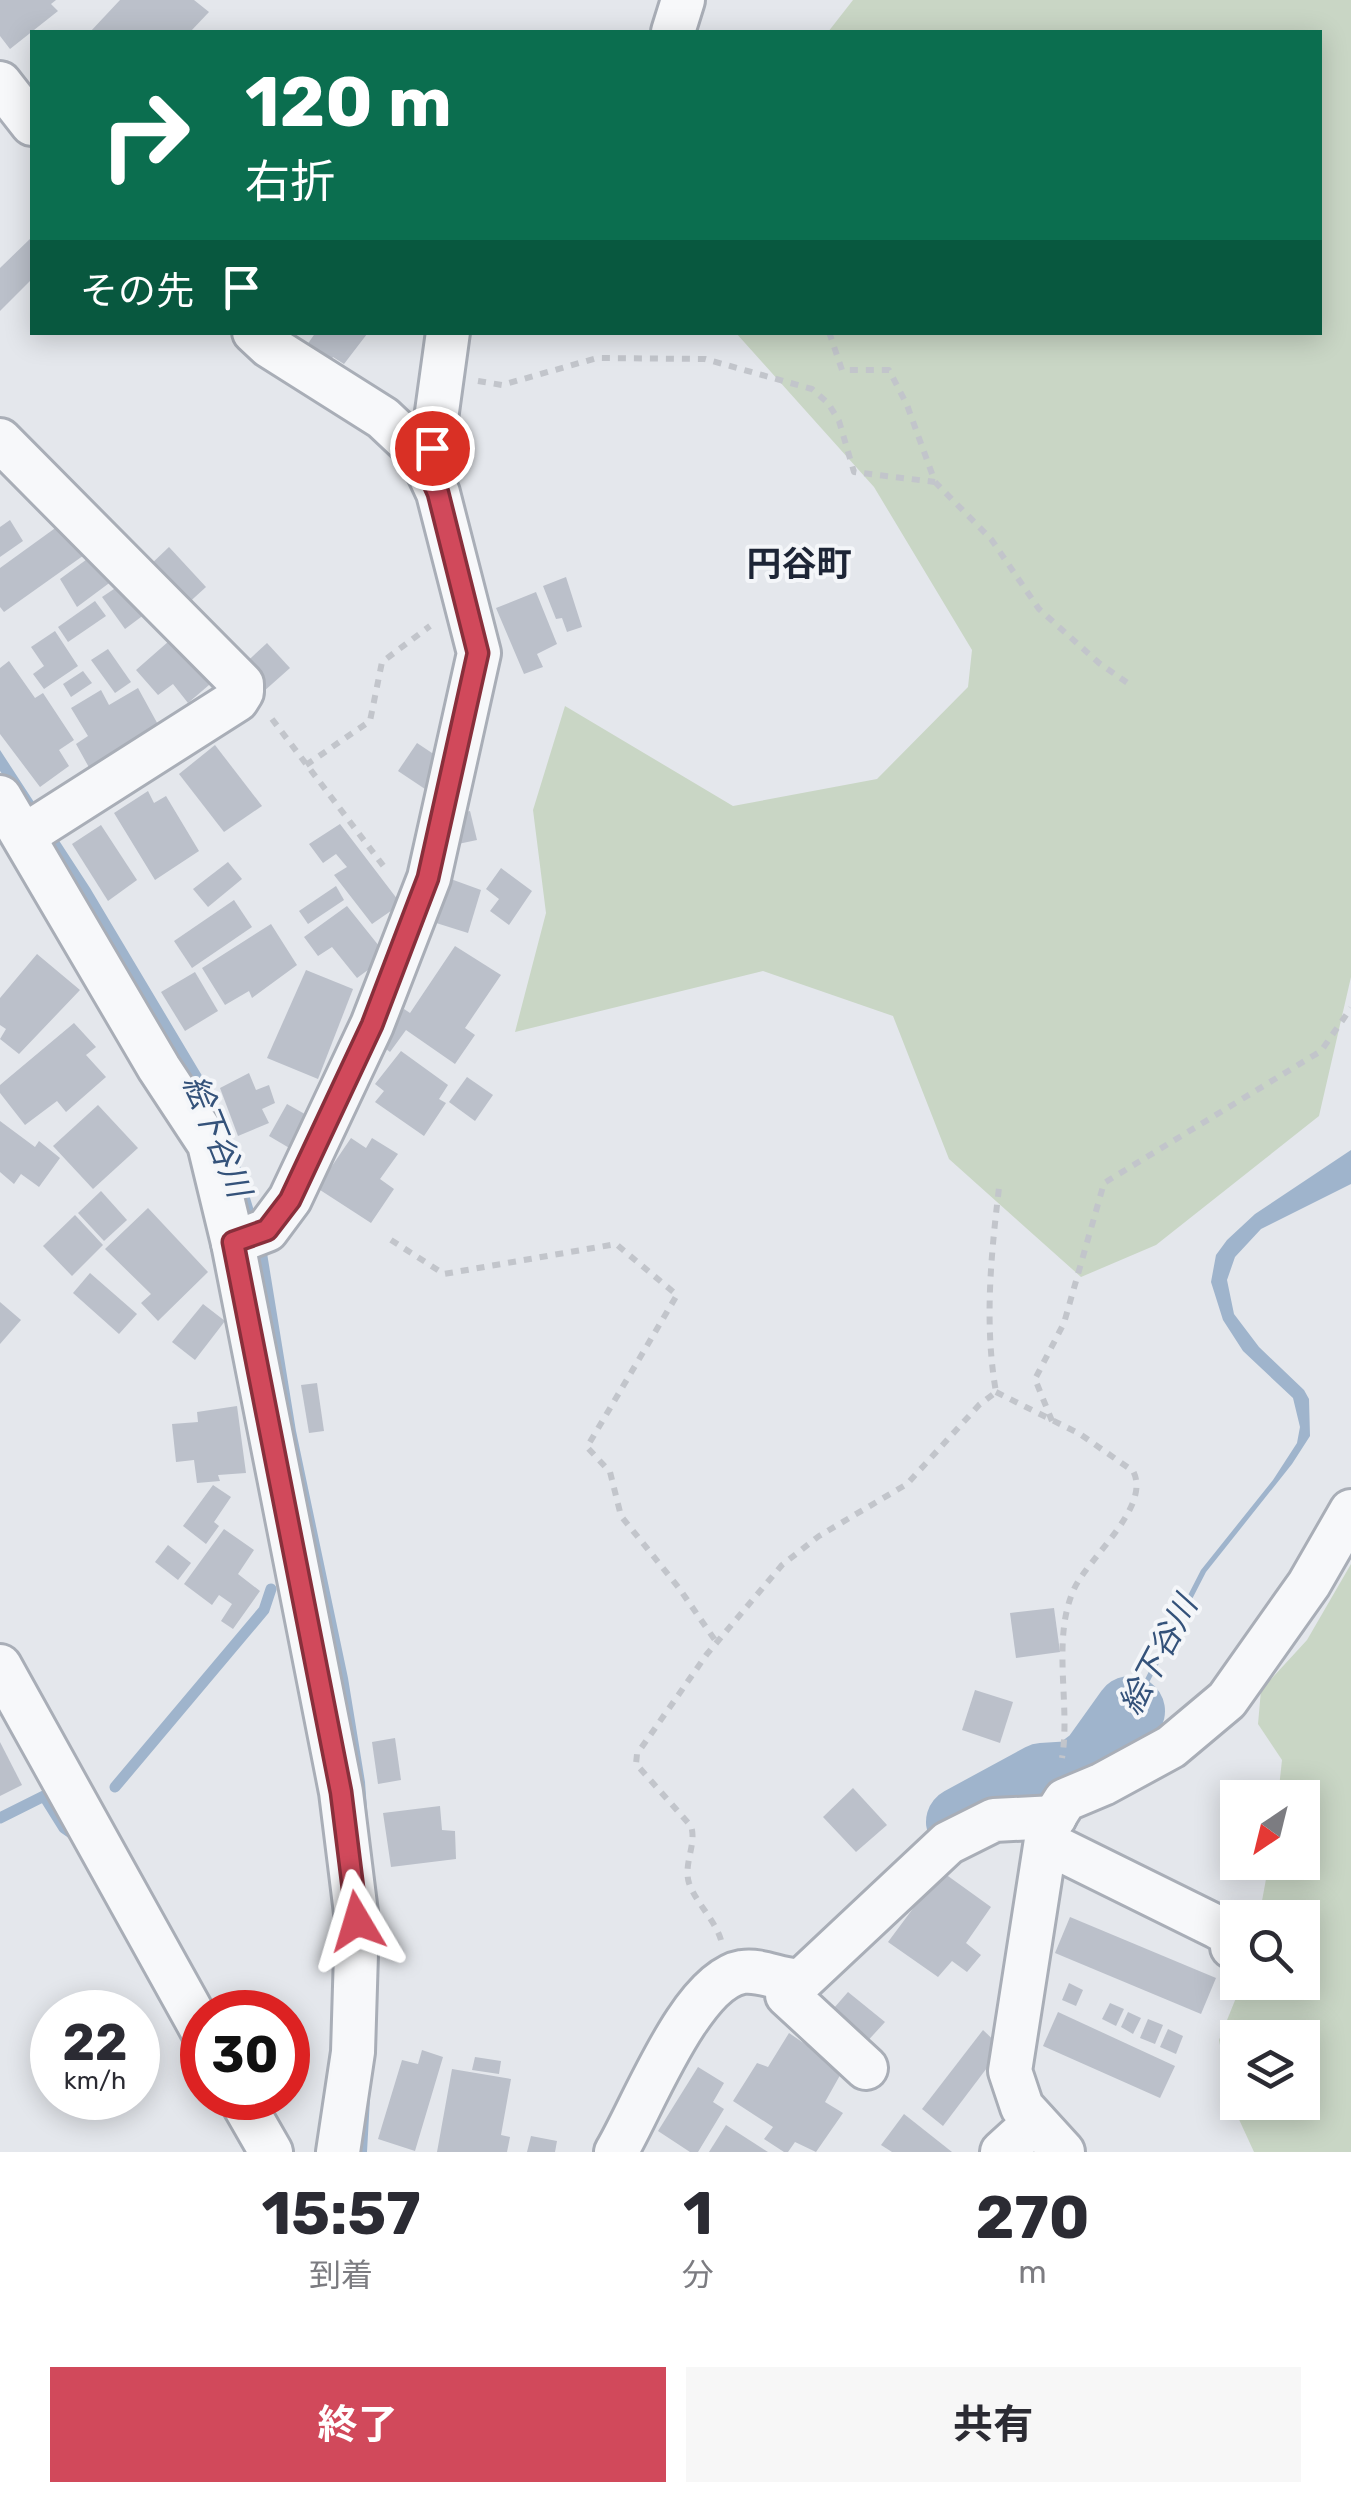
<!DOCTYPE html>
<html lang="ja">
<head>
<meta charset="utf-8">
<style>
	body { margin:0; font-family:Rubik,"Noto Sans JP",sans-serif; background:#f7f7f7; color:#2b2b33; height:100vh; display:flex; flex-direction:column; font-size:38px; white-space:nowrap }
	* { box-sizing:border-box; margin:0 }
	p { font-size:32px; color:#7c7c81 }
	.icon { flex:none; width:55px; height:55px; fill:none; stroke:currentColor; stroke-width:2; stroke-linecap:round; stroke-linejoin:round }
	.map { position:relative; height:2152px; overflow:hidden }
	.sheet { display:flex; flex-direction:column; background:#fff; flex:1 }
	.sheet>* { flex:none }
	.top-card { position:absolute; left:30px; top:30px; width:1292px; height:305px; border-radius:0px; box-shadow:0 5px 25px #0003; background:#0b6e4f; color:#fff; overflow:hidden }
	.needle { width:65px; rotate:215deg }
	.controls { position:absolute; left:1220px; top:1780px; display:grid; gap:20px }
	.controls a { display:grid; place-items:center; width:100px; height:100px; border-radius:0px; background:#fff; box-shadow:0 5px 25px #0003; font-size:50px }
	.speed { position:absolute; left:30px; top:1990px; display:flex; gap:20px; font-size:50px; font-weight:700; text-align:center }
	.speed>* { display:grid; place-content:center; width:130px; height:130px; border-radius:50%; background:#fff; box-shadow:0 5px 25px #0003; line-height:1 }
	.speed small { font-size:25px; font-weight:400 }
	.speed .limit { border:15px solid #d22; background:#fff; color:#111 }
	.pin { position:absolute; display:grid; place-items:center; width:85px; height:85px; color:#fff; margin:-42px; border:5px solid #fff; border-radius:50%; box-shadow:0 2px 10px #0007 }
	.me { position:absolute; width:110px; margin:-55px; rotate:353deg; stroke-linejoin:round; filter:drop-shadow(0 0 8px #0008) }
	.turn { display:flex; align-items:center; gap:35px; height:210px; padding:0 50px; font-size:45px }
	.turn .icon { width:130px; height:130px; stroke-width:2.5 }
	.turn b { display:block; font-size:70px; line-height:85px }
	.then { display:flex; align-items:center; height:95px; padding:0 50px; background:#0003; gap:20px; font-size:38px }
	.eta { display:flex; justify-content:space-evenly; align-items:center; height:170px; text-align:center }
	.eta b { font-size:60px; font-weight:700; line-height:70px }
	.action { display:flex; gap:20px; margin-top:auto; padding:20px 50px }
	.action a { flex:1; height:115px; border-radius:0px; background:#d1495b; color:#fff; font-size:40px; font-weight:700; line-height:115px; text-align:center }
	.action a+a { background:#f7f7f7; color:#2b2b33 }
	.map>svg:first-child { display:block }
	.green { fill:#c9d6c5; fill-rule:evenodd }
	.water { fill:#9fb4cc }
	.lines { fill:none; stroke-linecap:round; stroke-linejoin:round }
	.stream { stroke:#9fb4cc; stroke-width:11 }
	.river { stroke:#9fb4cc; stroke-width:70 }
	.building { fill:#bbc0ca }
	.minor-casing { stroke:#a9aeb7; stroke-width:48 }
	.path { stroke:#c2c5cb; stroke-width:6; stroke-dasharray:8 8; stroke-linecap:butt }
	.minor { stroke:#f7f8fa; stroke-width:42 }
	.route-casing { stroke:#882f3b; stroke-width:25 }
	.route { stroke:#d1495b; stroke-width:18 }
	.labels { text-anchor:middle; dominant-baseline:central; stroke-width:8; stroke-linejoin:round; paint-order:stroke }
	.water-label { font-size:32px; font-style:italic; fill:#34527a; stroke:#f4f6f9 }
	.quarter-label { font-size:35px; font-weight:bold; fill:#1d2536; stroke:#f4f6f9 }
</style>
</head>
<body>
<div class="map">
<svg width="1351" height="2152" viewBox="0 0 1351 2152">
	<rect width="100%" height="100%" fill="#e4e7ec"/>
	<!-- green -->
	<g class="green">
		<path d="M 853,0 L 1351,0 L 1351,977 L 1319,1116 L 1156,1245 L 1081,1277 L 949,1159 L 893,1016 L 763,971 L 515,1032 L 546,913 L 533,810 L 565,706 L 733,806 L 877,779 L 968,687 L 972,650 L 874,487 L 736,333 L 1320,332 L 1320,32 L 828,32 Z"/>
		<path d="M 1351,1564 L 1351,2152 L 1254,2152 L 1231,2102 L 1219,2040 L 1242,1983 L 1302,1982 L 1302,1918 L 1259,1917 L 1269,1863 L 1302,1862 L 1302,1798 L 1278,1797 L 1282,1760 L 1258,1724 L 1261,1690 L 1307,1640 ZM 1238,2038 L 1302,2038 L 1302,2102 L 1238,2102 Z"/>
	</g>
	<!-- water -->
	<g class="water">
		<path d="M 0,750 L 90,888 L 204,1079 L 236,1152 L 267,1253 L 296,1431 L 348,1678 L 365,1782 L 378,1955 L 367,2152 L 361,2152 L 365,2090 L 253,1244 L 43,833 L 0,771 Z"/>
		<path d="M 1351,1150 L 1351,1184 L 1261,1229 L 1235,1257 L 1227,1280 L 1234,1314 L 1259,1347 L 1304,1390 L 1309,1399 L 1310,1436 L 1292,1464 L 1206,1572 L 1138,1704 L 1110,1748 L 1072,1780 L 1069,1775 L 1090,1759 L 1123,1722 L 1201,1570 L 1273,1480 L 1297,1443 L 1300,1427 L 1293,1398 L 1243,1351 L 1223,1320 L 1211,1282 L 1216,1255 L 1227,1240 L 1255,1214 Z"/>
	</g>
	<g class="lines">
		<!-- stream -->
		<g class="stream">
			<path d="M 115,1787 L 264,1610 L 271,1589"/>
			<path d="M 0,1818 L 44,1796 L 64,1828 L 74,1835"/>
		</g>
		<!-- river -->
		<path class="river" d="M 961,1822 L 1042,1778 L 1074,1776 L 1095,1760 L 1130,1711"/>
	</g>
	<!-- building -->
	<g class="building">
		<path d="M 0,0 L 56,0 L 51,4 L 58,11 L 10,49 L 0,36 Z"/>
		<path d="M 120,0 L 194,0 L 209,12 L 190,32 L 90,32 Z"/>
		<path d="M 32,237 L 32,279 L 0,311 L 0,268 Z"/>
		<path d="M 316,332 L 364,332 L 367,334 L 344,364 L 333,357 L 322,371 L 300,355 Z"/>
		<path d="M 10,520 L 23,541 L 0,557 L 0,527 Z"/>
		<path d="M 65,521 L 87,553 L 4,612 L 0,607 L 0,568 Z"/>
		<path d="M 169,547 L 206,587 L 184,607 L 147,568 Z"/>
		<path d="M 94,554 L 116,578 L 77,607 L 60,579 Z"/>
		<path d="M 566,577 L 582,627 L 567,632 L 562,618 L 556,619 L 543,586 Z"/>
		<path d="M 123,583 L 145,614 L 125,629 L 102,597 Z"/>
		<path d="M 536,592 L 557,644 L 537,654 L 543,667 L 524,674 L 496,608 Z"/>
		<path d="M 95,601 L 106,616 L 68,642 L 58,627 Z"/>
		<path d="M 55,631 L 78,666 L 44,689 L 33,674 L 44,666 L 31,647 Z"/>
		<path d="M 177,634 L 216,679 L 188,703 L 173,684 L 158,695 L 136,670 Z"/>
		<path d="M 267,643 L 290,668 L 263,692 L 241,667 Z"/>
		<path d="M 108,649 L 131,682 L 115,693 L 91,660 Z"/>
		<path d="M 9,661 L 35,698 L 43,693 L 74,740 L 59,750 L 69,766 L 40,787 L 0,734 L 0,668 Z"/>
		<path d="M 83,671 L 92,683 L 71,697 L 63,684 Z"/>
		<path d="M 138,688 L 161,730 L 91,771 L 76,744 L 88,736 L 71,708 L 101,690 L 109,705 Z"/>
		<path d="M 417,743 L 444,761 L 425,789 L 398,771 Z"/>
		<path d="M 215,745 L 262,806 L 224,832 L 179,774 Z"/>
		<path d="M 148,791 L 154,803 L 166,796 L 199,851 L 155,880 L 114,813 Z"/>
		<path d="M 470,811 L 477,840 L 458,844 L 451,815 Z"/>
		<path d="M 340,824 L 401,904 L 372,924 L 334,875 L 347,867 L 336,854 L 323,863 L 309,844 Z"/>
		<path d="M 101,825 L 137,880 L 108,901 L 72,844 Z"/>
		<path d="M 228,862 L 242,879 L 208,907 L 193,889 Z"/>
		<path d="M 501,868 L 532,891 L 509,925 L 490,911 L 499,899 L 486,889 Z"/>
		<path d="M 448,878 L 481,890 L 468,933 L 433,922 Z"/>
		<path d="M 336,886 L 344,900 L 308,924 L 299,911 Z"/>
		<path d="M 234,900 L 252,927 L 192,968 L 174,941 Z"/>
		<path d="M 347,906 L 387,956 L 357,978 L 332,947 L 318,956 L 304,937 Z"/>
		<path d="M 271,924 L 297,965 L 252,998 L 249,991 L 225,1005 L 202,968 Z"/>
		<path d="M 455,946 L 501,975 L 465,1028 L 475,1035 L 455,1064 L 406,1030 L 390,1052 L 380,1044 L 404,1009 L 410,1013 Z"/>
		<path d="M 37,954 L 80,990 L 19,1054 L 0,1039 L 6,1029 L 0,1025 L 0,998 Z"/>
		<path d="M 306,970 L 353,989 L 318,1079 L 267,1058 Z"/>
		<path d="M 195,972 L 218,1011 L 185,1031 L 161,992 Z"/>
		<path d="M 74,1023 L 96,1047 L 86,1055 L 106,1077 L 66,1112 L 57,1101 L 25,1125 L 0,1093 L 0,1085 Z"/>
		<path d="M 401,1051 L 448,1085 L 439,1099 L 446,1103 L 424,1136 L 375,1102 L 384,1091 L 375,1084 Z"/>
		<path d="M 249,1073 L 256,1090 L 269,1085 L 275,1103 L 262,1109 L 269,1123 L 238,1136 L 220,1088 Z"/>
		<path d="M 467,1077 L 493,1095 L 475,1121 L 449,1102 Z"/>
		<path d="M 287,1104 L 310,1117 L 291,1149 L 269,1136 Z"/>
		<path d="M 98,1105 L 138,1148 L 93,1189 L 53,1146 Z"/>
		<path d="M 0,1121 L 35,1147 L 39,1141 L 60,1158 L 39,1187 L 21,1174 L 14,1184 L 0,1172 Z"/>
		<path d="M 351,1138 L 366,1148 L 372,1138 L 398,1154 L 380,1179 L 394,1189 L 371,1223 L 317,1188 Z"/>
		<path d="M 101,1191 L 127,1220 L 104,1241 L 78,1213 Z"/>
		<path d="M 148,1208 L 208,1272 L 158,1321 L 141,1303 L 151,1294 L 105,1249 Z"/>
		<path d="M 75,1215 L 103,1245 L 72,1276 L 43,1246 Z"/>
		<path d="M 90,1273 L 137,1314 L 119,1334 L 73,1293 Z"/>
		<path d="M 0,1302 L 21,1320 L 0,1344 Z"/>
		<path d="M 203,1304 L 225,1321 L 195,1360 L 172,1342 Z"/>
		<path d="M 317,1383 L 324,1431 L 309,1433 L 301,1385 Z"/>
		<path d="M 237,1406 L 246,1473 L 218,1475 L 220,1481 L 197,1483 L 194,1460 L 176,1462 L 172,1424 L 198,1422 L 197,1412 Z"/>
		<path d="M 213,1485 L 231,1497 L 214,1522 L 219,1526 L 206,1544 L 183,1526 Z"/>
		<path d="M 224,1529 L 254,1550 L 238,1574 L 260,1591 L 233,1629 L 221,1621 L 232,1604 L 219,1595 L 212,1605 L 184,1584 Z"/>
		<path d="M 168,1545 L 191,1563 L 178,1580 L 155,1562 Z"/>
		<path d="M 1054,1608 L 1060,1652 L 1016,1658 L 1010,1613 Z"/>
		<path d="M 975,1690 L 1013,1702 L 1000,1743 L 962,1730 Z"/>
		<path d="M 395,1738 L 401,1780 L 378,1784 L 372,1742 Z"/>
		<path d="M 0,1742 L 22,1785 L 0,1796 Z"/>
		<path d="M 853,1788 L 887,1825 L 856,1852 L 823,1817 Z"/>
		<path d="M 440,1806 L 442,1830 L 455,1831 L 456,1859 L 391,1867 L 383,1813 Z"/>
		<path d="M 941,1871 L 991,1907 L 966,1943 L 981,1955 L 967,1972 L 952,1961 L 938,1977 L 888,1942 Z"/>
		<path d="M 1070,1917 L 1216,1978 L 1201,2014 L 1055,1953 Z"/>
		<path d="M 1069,1983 L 1083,1990 L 1076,2006 L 1062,2000 Z"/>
		<path d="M 848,1992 L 885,2022 L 863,2046 L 827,2016 Z"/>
		<path d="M 1110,2003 L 1124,2009 L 1116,2026 L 1102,2019 Z"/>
		<path d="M 1058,2012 L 1175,2066 L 1160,2098 L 1043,2046 Z"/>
		<path d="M 1128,2012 L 1141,2018 L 1133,2034 L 1121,2027 Z"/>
		<path d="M 1148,2019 L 1163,2025 L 1155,2044 L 1140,2038 Z"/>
		<path d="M 1168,2029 L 1183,2036 L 1176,2054 L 1160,2047 Z"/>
		<path d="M 983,2030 L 1002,2048 L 943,2126 L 922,2109 Z"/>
		<path d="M 789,2033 L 843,2070 L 825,2102 L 843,2113 L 816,2152 L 795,2142 L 788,2152 L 784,2152 L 764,2139 L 773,2127 L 733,2101 L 757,2063 L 768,2067 Z"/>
		<path d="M 422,2050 L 443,2057 L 415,2151 L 378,2139 L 402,2060 L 418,2064 Z"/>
		<path d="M 475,2057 L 501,2061 L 499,2074 L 472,2070 Z"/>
		<path d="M 698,2067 L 724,2083 L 713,2102 L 724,2109 L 698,2152 L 690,2152 L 658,2131 Z"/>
		<path d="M 452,2069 L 511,2079 L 501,2135 L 510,2137 L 507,2152 L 437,2152 Z"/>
		<path d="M 904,2114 L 952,2152 L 892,2152 L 881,2145 Z"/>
		<path d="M 726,2125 L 768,2152 L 709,2152 Z"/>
		<path d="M 531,2136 L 557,2141 L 555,2152 L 527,2152 Z"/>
	</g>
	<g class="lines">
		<defs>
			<g id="minor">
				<path d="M 673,32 L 683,0"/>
				<path d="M 0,83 L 32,124"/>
				<path d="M 0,440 L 242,684 L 242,692 L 237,700 L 25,835"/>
				<path d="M 425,466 L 432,448 L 448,332"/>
				<path d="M 0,797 L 159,1068 L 209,1144 L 233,1243 L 341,1792 L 357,1921 L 353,2052 L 338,2152"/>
				<path d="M 233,1243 L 267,1230 L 290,1199 L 372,1025 L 429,878 L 479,653 L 438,493 L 419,452 L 383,418 L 269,346 L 254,332"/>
				<path d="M 0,1666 L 202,2030"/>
				<path d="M 1047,1843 L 1217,1927 L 1231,1935 L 1232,1947"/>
				<path d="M 787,1981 L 787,1995 L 866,2068"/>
				<path d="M 240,2098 L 271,2152"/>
				<path d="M 616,2152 C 642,2109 690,1981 742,1972 C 765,1969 780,1982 802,1980 L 948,1843 L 994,1820 L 1055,1817"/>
				<path d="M 1002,2152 L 1035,2122"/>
				<path d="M 1063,2152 L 1022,2107 L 1010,2071 L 1048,1827 L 1065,1800 L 1103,1784 L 1171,1747 L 1227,1700 L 1309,1584 L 1351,1511"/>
			</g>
		</defs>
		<!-- minor casing -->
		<use href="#minor" class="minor-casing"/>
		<!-- path -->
		<g class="path">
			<path d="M 829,332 L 842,370 L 889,370 L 907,405 L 935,482 L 991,539 L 1039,609 L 1099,663 L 1129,684"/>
			<path d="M 478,381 L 502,385 L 597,358 L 705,359 L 812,389 L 828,403 L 839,421 L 854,472 L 935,482"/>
			<path d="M 272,719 L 388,872"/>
			<path d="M 306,765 L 370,721 L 382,662 L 430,626"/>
			<path d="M 391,1240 L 444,1274 L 616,1244 L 677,1295 L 587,1447 L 610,1472 L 621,1516 L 679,1588 L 717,1643"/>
			<path d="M 996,1392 L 1080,1434 L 1133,1471 C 1152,1506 1089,1557 1074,1589 C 1051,1640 1071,1705 1062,1758"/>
			<path d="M 1052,1421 L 1035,1379 L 1064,1323 L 1104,1183 L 1321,1051 L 1351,1008"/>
			<path d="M 721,1940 C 715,1920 696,1903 689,1883 C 683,1864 697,1844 691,1826 L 636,1764 L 637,1754 L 707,1654 L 782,1565 L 819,1536 L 907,1484 L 979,1405 L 996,1392 C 984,1324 991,1255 999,1188"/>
		</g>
		<!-- minor -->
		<use href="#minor" class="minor"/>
	</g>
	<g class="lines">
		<defs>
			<path id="route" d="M 357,1921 L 341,1792 L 233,1242 L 267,1230 L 290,1200 L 372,1025 L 428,878 L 478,653 L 438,493 L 426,466 L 432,448"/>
		</defs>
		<!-- route casing -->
		<use href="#route" class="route-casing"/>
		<!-- route -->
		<use href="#route" class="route"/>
	</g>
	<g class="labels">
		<!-- water labels -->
		<g class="water-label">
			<text transform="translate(217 1136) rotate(68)">絵下谷川</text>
			<text transform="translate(1158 1655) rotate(-62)">絵下谷川</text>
		</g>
		<!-- quarter labels -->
		<g class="quarter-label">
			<text x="799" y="564">円谷町</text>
		</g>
	</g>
</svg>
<div class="controls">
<a><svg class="needle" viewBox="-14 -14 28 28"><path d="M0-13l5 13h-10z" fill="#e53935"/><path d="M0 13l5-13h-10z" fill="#7c7c81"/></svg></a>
<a><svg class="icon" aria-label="search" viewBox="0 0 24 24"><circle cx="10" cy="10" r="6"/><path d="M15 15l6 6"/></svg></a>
<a><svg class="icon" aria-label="layers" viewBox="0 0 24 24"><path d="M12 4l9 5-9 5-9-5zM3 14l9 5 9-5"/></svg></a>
</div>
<div class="speed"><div>22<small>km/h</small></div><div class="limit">30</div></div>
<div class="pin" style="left:432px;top:448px;background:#d93025"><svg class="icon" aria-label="arrive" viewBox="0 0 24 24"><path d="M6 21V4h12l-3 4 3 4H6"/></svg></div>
<svg class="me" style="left:357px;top:1921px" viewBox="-20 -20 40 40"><path d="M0-17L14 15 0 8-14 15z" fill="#d1495b" stroke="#fff" stroke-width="4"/></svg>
<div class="top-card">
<div class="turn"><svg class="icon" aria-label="right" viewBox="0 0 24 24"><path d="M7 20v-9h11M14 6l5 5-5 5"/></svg><div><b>120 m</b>右折</div></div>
<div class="then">その先<svg class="icon" aria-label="arrive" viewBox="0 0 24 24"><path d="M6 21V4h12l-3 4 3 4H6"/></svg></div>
</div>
</div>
<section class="sheet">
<div class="eta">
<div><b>15:57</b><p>到着</p></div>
<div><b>1</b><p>分</p></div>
<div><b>270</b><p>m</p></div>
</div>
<div class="action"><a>終了</a><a>共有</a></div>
</section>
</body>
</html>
